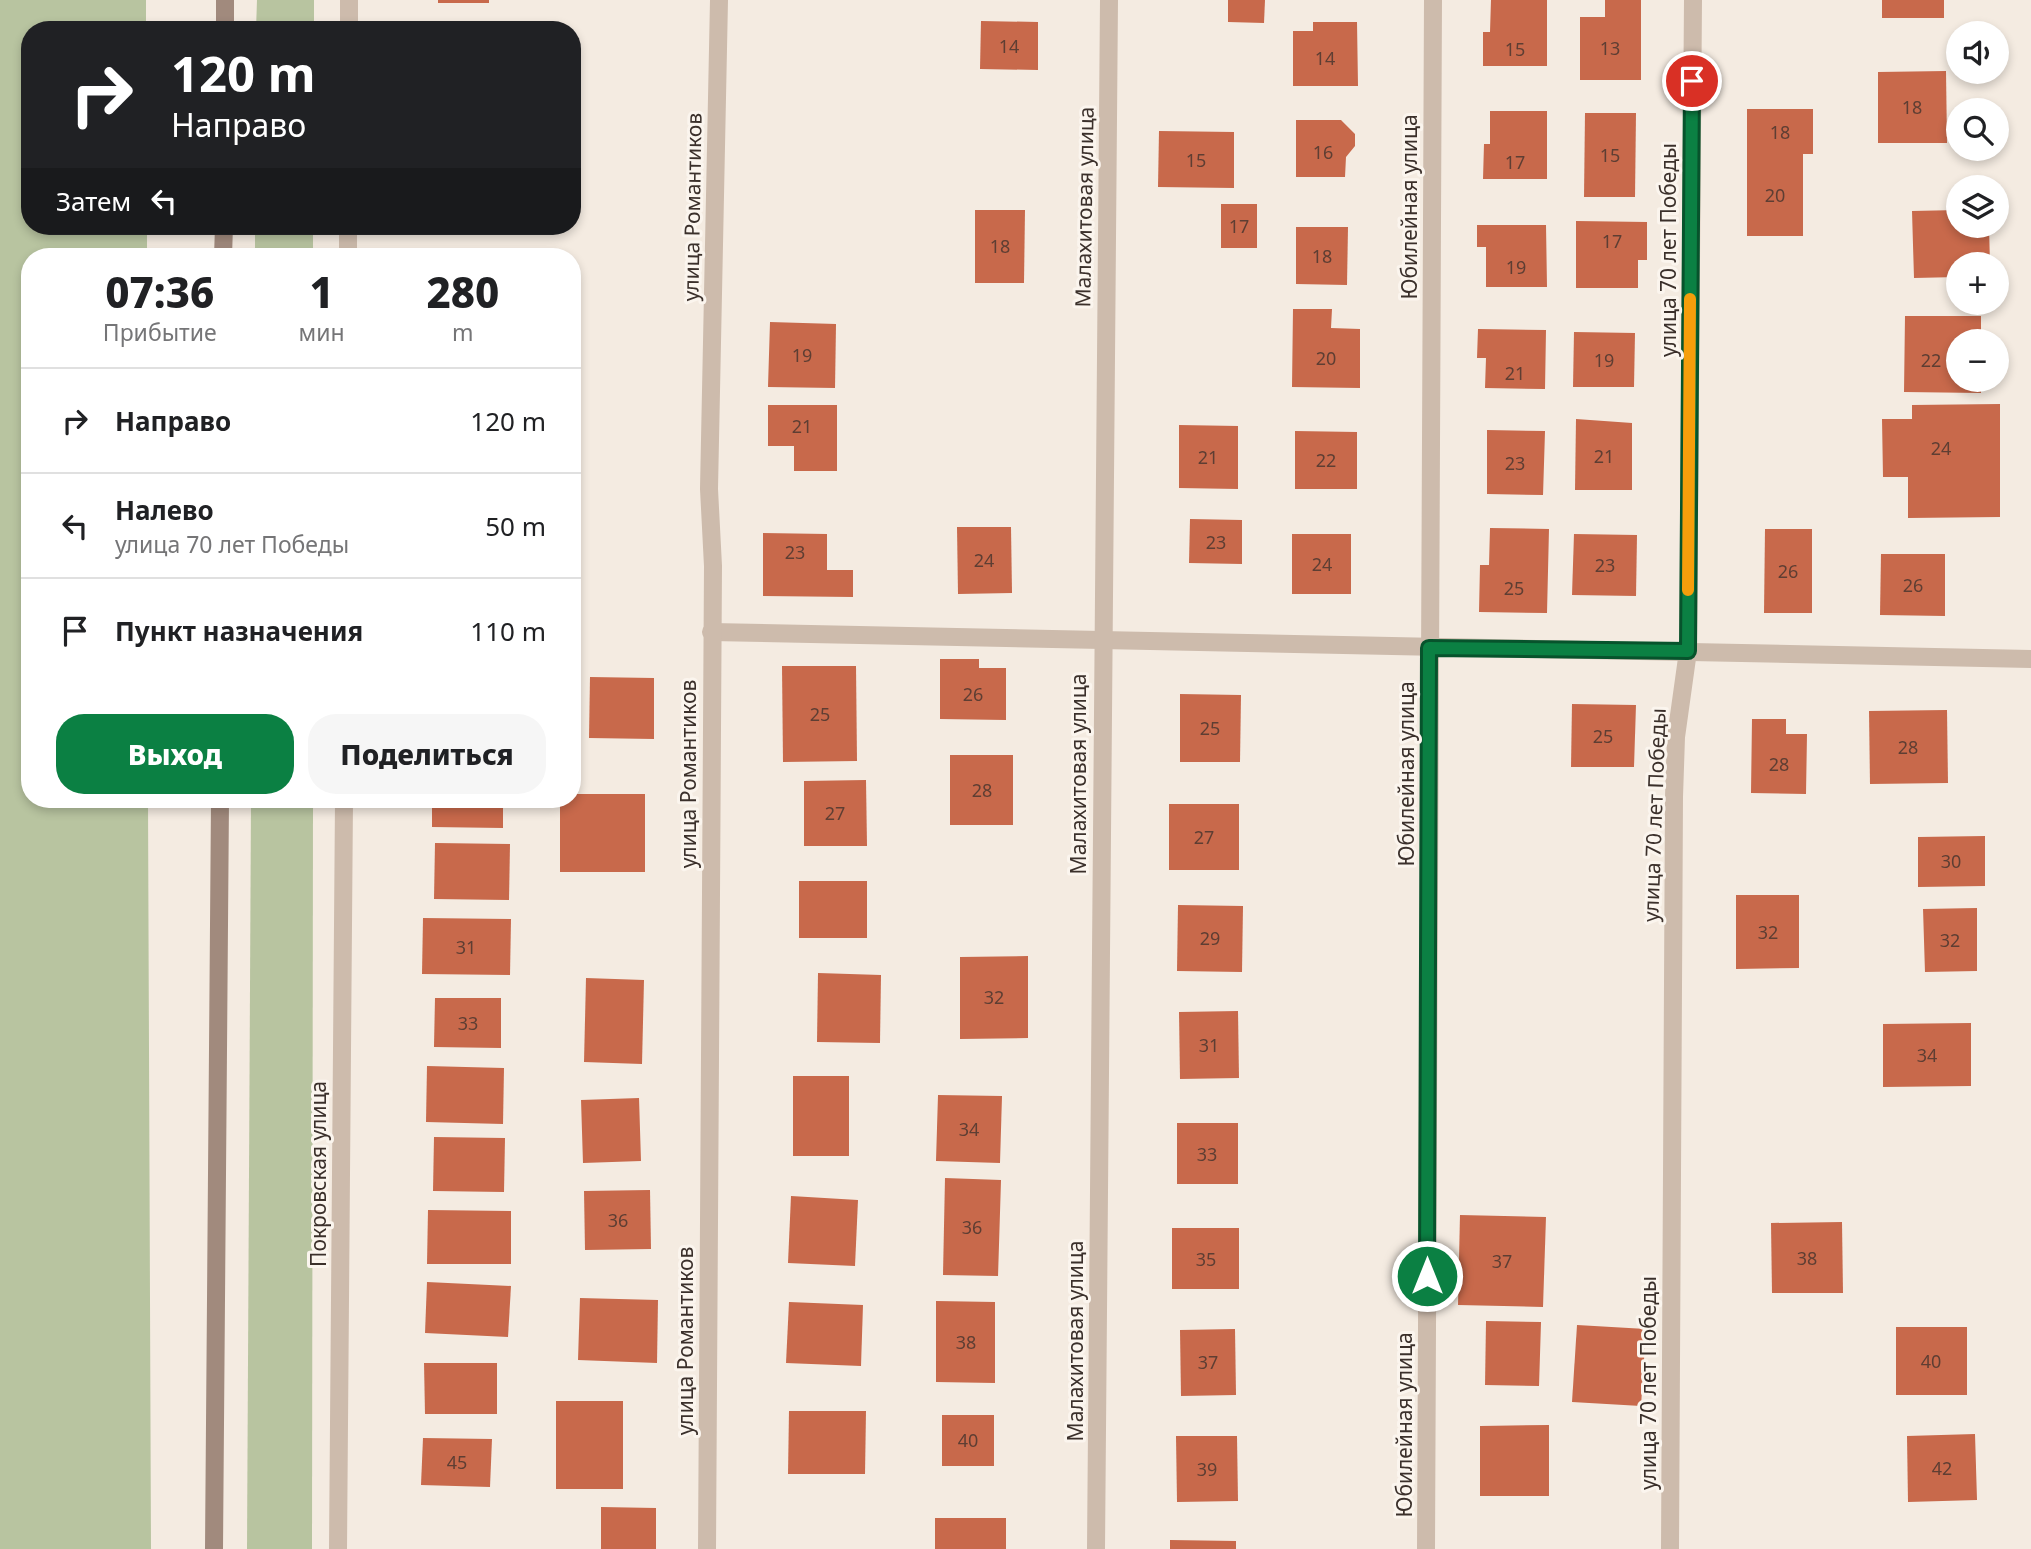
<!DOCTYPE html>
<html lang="ru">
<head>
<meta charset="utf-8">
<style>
	body { margin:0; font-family:"Noto Sans",sans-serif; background:#f6f6f6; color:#202124; height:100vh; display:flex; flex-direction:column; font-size:26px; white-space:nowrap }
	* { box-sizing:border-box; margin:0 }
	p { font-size:23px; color:#757577 }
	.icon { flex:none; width:38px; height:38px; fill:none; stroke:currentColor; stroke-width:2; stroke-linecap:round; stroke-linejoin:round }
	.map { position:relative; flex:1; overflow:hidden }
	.side { position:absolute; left:21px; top:248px; width:560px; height:560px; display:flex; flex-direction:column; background:#fff; border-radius:28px; box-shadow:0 4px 10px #0003 }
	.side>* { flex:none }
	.banner { position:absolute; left:21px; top:21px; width:560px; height:214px; border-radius:28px; box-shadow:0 4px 10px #0003; background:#202124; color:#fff; overflow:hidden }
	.controls { position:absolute; left:1946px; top:21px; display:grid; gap:14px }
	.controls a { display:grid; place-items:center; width:63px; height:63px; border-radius:50%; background:#fff; box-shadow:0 4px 10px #0003; font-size:35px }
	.pin { position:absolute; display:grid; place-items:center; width:60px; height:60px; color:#fff; margin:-30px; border:4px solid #fff; border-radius:50%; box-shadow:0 2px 7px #0007 }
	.me { position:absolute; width:77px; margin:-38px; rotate:0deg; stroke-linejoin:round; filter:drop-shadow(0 0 5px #0008) }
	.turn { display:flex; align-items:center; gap:24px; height:147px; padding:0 35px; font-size:32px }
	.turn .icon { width:91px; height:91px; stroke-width:2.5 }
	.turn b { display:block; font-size:49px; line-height:60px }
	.then { display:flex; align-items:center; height:66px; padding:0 35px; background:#0003; gap:14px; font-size:26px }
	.eta { display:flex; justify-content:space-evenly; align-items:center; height:119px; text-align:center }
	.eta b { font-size:42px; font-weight:800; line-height:49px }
	.primary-button { display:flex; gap:14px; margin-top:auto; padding:14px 35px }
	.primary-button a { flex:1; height:80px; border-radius:28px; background:#0b8043; color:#fff; font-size:28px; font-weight:800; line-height:80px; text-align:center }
	.primary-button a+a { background:#f6f6f6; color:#202124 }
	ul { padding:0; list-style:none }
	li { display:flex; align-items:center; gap:21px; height:105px; padding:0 35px; border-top:2px solid #e0e0e0 }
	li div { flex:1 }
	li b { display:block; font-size:26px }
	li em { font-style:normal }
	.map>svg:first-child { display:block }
	.green { fill:#b8c4a0 }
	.building { fill:#c8694b }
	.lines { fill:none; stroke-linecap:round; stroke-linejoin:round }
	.minor { stroke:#cdbbac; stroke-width:18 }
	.secondary { stroke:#a18a7d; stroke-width:18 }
	.route-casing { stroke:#07532c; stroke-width:18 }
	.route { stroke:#0b8043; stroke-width:12 }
	.slow { stroke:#f59e0b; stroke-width:12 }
	.labels { text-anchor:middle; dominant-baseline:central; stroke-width:6; stroke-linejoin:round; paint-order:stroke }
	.number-label { font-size:18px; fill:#5e3e33 }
	.street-label { font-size:21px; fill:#3b302b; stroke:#fbf5ee }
</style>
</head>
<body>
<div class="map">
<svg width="2031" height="1549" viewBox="0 0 2031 1549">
	<rect width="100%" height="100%" fill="#f4ebe1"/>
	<!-- green -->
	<g class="green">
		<path d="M 0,0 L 146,0 L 146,30 L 30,30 L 30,226 L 147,226 L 147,257 L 30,257 L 30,800 L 148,800 L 151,1549 L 0,1549 Z"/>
		<path d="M 257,0 L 314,0 L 314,30 L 256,30 Z"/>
		<rect x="255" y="226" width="58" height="31"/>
		<path d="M 251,800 L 313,800 L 312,1549 L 247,1549 Z"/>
	</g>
	<!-- building -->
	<g class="building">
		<rect x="438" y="0" width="51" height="3"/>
		<path d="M 1228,0 L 1265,0 L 1264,23 L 1228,22 Z"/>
		<path d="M 1491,0 L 1547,0 L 1547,66 L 1483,66 L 1483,32 L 1490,32 Z"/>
		<path d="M 1605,0 L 1641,0 L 1641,80 L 1580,80 L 1580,17 L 1605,17 Z"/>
		<rect x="1882" y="0" width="62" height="18"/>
		<path d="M 981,21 L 1038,22 L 1038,70 L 980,69 Z"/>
		<path d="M 1313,22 L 1357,22 L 1358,86 L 1293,86 L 1293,31 L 1313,31 Z"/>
		<path d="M 1946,71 L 1947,143 L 1878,143 L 1878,72 Z"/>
		<path d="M 1747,109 L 1813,109 L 1813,154 L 1803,154 L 1803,236 L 1747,236 Z"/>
		<path d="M 1490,111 L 1547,111 L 1547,179 L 1483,179 L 1484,144 L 1490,144 Z"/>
		<path d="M 1585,113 L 1636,113 L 1635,197 L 1584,197 Z"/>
		<path d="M 1296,120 L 1341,120 L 1355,134 L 1355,146 L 1346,157 L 1345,177 L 1296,177 Z"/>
		<path d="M 1159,131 L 1234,132 L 1234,188 L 1158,187 Z"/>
		<rect x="1221" y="204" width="36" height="44"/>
		<path d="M 975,210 L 1025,210 L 1024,283 L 975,283 Z"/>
		<path d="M 1958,210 L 1958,226 L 1989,226 L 1990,264 L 1958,264 L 1958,277 L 1914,278 L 1912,211 Z"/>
		<path d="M 1576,221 L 1647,222 L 1647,260 L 1638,260 L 1638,288 L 1576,288 Z"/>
		<path d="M 1477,225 L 1546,225 L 1547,287 L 1486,287 L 1486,247 L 1477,247 Z"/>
		<path d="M 1296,227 L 1348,227 L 1347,285 L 1296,284 Z"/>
		<path d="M 1293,309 L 1332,309 L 1331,328 L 1360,329 L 1360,388 L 1292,387 Z"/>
		<path d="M 1905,316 L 1981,316 L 1981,341 L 1958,341 L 1958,380 L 1981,380 L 1981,393 L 1904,392 Z"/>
		<path d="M 770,322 L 836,324 L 835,388 L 768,387 Z"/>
		<path d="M 1478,329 L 1546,330 L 1545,389 L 1485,388 L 1486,358 L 1477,358 Z"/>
		<path d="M 1574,332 L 1635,333 L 1634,387 L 1573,387 Z"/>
		<path d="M 2000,404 L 2000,517 L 1908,518 L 1908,477 L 1883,477 L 1882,419 L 1912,419 L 1912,405 Z"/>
		<path d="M 768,405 L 837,405 L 837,471 L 794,471 L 794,446 L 768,446 Z"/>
		<path d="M 1576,419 L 1632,423 L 1632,490 L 1575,490 Z"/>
		<path d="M 1179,425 L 1238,426 L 1238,489 L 1179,488 Z"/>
		<path d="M 1487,430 L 1545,431 L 1543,495 L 1487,494 Z"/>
		<path d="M 1295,431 L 1357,432 L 1357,489 L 1295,489 Z"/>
		<path d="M 1190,519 L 1242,520 L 1242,564 L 1189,563 Z"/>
		<path d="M 957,527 L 1011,527 L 1012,593 L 958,594 Z"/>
		<path d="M 1490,528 L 1549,529 L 1547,613 L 1479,612 L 1480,565 L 1489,565 Z"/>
		<path d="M 1765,529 L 1812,529 L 1812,613 L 1764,613 Z"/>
		<path d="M 763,533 L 827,534 L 827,570 L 853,570 L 853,597 L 763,596 Z"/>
		<rect x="1292" y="534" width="59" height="60"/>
		<path d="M 1574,534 L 1637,535 L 1636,596 L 1572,595 Z"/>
		<path d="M 1881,554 L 1945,554 L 1945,616 L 1880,615 Z"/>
		<path d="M 940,659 L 979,659 L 979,668 L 1006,668 L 1006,720 L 940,719 Z"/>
		<path d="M 782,666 L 856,666 L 857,761 L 783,762 Z"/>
		<path d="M 590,677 L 654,678 L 654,739 L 589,738 Z"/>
		<path d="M 1180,694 L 1241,695 L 1240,762 L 1180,762 Z"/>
		<path d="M 1572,704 L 1636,705 L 1634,767 L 1571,767 Z"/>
		<path d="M 1947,710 L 1948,783 L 1870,784 L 1869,711 Z"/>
		<path d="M 1752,719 L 1786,719 L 1786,734 L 1807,734 L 1806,794 L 1751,793 Z"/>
		<rect x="950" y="755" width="63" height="70"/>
		<path d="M 866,780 L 867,846 L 804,846 L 804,781 Z"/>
		<path d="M 572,794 L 645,794 L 645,872 L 560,872 L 560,800 L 572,800 Z"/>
		<path d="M 432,800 L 503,800 L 503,828 L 432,827 Z"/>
		<rect x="1169" y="804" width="70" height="66"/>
		<path d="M 1985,836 L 1985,886 L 1918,887 L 1918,837 Z"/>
		<path d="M 435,843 L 510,844 L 509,900 L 434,899 Z"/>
		<rect x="799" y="881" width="68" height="57"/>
		<path d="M 1736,895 L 1799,895 L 1799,968 L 1736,969 Z"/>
		<path d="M 1178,905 L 1243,906 L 1242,972 L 1177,971 Z"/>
		<path d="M 1977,908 L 1977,971 L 1925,972 L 1923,909 Z"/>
		<path d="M 423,918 L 511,919 L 510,975 L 422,974 Z"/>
		<path d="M 1028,956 L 1028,1038 L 960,1039 L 960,957 Z"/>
		<path d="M 818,973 L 881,975 L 880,1043 L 817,1042 Z"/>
		<path d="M 586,978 L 644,980 L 642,1064 L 584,1062 Z"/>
		<path d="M 435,998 L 501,998 L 501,1048 L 434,1047 Z"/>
		<path d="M 1238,1011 L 1239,1078 L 1180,1079 L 1179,1012 Z"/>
		<path d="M 1971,1023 L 1971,1086 L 1883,1087 L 1883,1024 Z"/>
		<path d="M 427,1066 L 504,1068 L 503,1124 L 426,1122 Z"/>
		<rect x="793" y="1076" width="56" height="80"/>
		<path d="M 938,1095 L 1002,1096 L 1000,1163 L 936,1161 Z"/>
		<path d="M 639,1098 L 641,1161 L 583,1163 L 581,1100 Z"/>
		<rect x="1177" y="1123" width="61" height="61"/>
		<path d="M 434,1137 L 505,1138 L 504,1192 L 433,1191 Z"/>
		<path d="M 945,1178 L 1001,1180 L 998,1276 L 943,1275 Z"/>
		<path d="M 650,1190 L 651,1249 L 585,1250 L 584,1191 Z"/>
		<path d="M 791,1196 L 858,1200 L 855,1266 L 788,1263 Z"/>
		<path d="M 428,1210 L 511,1211 L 511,1264 L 427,1264 Z"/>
		<path d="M 1460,1215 L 1546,1217 L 1543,1307 L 1458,1305 Z"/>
		<path d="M 1842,1222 L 1843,1293 L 1772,1293 L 1771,1223 Z"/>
		<rect x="1172" y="1228" width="67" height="61"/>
		<path d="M 427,1282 L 511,1286 L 508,1337 L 425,1333 Z"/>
		<path d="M 580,1298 L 658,1300 L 657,1363 L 578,1360 Z"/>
		<path d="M 936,1301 L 995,1302 L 995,1383 L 936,1382 Z"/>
		<path d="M 789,1302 L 863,1305 L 861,1366 L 786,1363 Z"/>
		<path d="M 1486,1321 L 1541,1322 L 1539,1386 L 1485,1385 Z"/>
		<path d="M 1577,1325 L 1646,1329 L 1641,1406 L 1572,1402 Z"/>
		<rect x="1896" y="1327" width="71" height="68"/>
		<path d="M 1235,1329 L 1236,1395 L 1181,1396 L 1180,1330 Z"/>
		<path d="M 424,1363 L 497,1363 L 497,1414 L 425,1414 Z"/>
		<rect x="556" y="1401" width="67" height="88"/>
		<path d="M 789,1411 L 866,1411 L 865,1474 L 788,1474 Z"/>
		<rect x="942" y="1415" width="52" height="51"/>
		<path d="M 1549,1425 L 1549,1496 L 1480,1496 L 1480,1426 Z"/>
		<path d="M 1975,1434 L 1977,1500 L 1908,1502 L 1907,1436 Z"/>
		<path d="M 1176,1436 L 1237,1436 L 1238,1501 L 1177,1502 Z"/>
		<path d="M 423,1438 L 492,1439 L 490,1487 L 421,1485 Z"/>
		<path d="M 601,1507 L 656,1508 L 656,1549 L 601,1549 Z"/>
		<rect x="935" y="1518" width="71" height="31"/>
		<path d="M 1170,1540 L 1236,1541 L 1236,1549 L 1170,1549 Z"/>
	</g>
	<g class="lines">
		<!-- minor -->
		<g class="minor">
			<path d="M 349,30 L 349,0"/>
			<path d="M 348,257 L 348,226"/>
			<path d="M 711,632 L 2031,659"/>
			<path d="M 338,1549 L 344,800"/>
			<path d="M 707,1549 L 713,566 L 709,489 L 719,0"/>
			<path d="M 1096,1549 L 1109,0"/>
			<path d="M 1426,1549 L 1433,0"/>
			<path d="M 1670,1549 L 1674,797 L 1676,737 L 1688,651 L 1693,0"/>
		</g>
		<!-- secondary -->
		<g class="secondary">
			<path d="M 225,30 L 225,0"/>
			<path d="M 223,257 L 224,226"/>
			<path d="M 214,1549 L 220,800"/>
		</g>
	</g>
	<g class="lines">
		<defs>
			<path id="route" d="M 1427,1276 L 1429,648 L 1688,651 L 1692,81"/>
		</defs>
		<!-- route casing -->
		<use href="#route" class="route-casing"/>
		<!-- route -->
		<use href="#route" class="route"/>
		<!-- slow -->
		<path class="slow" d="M 1688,590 L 1690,299"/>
	</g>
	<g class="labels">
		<!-- number labels -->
		<g class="number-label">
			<text x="1009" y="46">14</text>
			<text x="1610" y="48">13</text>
			<text x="1515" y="49">15</text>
			<text x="1325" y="58">14</text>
			<text x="1912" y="107">18</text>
			<text x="1780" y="132">18</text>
			<text x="1323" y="152">16</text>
			<text x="1610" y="155">15</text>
			<text x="1196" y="160">15</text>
			<text x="1515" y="162">17</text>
			<text x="1775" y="195">20</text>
			<text x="1239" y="226">17</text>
			<text x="1612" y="241">17</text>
			<text x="1000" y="246">18</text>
			<text x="1322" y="256">18</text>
			<text x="1516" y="267">19</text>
			<text x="802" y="355">19</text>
			<text x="1326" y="358">20</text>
			<text x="1604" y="360">19</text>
			<text x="1931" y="360">22</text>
			<text x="1515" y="373">21</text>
			<text x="802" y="426">21</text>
			<text x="1941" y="448">24</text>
			<text x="1604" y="456">21</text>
			<text x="1208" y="457">21</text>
			<text x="1326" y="460">22</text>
			<text x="1515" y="463">23</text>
			<text x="1216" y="542">23</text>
			<text x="795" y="552">23</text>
			<text x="984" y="560">24</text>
			<text x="1322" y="564">24</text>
			<text x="1605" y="565">23</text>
			<text x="1788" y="571">26</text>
			<text x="1913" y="585">26</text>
			<text x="1514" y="588">25</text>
			<text x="973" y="694">26</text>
			<text x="820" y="714">25</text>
			<text x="1210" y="728">25</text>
			<text x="1603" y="736">25</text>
			<text x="1908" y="747">28</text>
			<text x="1779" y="764">28</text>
			<text x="982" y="790">28</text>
			<text x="835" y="813">27</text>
			<text x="1204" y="837">27</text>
			<text x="1951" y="861">30</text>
			<text x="1768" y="932">32</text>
			<text x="1210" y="938">29</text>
			<text x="1950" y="940">32</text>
			<text x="466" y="947">31</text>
			<text x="994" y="997">32</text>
			<text x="468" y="1023">33</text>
			<text x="1209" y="1045">31</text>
			<text x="1927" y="1055">34</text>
			<text x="969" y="1129">34</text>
			<text x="1207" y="1154">33</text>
			<text x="618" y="1220">36</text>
			<text x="972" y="1227">36</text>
			<text x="1807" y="1258">38</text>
			<text x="1206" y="1259">35</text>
			<text x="1502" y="1261">37</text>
			<text x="966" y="1342">38</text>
			<text x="1931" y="1361">40</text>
			<text x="1208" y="1362">37</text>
			<text x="968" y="1440">40</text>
			<text x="457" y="1462">45</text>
			<text x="1942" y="1468">42</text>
			<text x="1207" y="1469">39</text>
		</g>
		<!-- street labels -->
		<g class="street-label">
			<text transform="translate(692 207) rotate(-89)">улица Романтиков</text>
			<text transform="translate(1084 207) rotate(-89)">Малахитовая улица</text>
			<text transform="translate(1409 207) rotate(-90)">Юбилейная улица</text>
			<text transform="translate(1668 250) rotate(-90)">улица 70 лет Победы</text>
			<text transform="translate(688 774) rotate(-90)">улица Романтиков</text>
			<text transform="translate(1078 774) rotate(-90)">Малахитовая улица</text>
			<text transform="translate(1406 774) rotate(-90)">Юбилейная улица</text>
			<text transform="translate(1654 815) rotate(-88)">улица 70 лет Победы</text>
			<text transform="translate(318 1174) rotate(-90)">Покровская улица</text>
			<text transform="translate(685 1341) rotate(-90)">улица Романтиков</text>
			<text transform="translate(1075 1341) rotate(-90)">Малахитовая улица</text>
			<text transform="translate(1648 1383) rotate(-90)">улица 70 лет Победы</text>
			<text transform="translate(1404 1425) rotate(-90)">Юбилейная улица</text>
		</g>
	</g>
</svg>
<div class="controls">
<a><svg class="icon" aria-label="sound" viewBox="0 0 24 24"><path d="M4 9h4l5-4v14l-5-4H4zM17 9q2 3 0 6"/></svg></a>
<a><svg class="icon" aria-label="search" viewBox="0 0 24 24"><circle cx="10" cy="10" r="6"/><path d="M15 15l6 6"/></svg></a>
<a><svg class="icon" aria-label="layers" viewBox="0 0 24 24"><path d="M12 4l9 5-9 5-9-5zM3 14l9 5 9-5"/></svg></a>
<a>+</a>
<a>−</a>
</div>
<div class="pin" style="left:1692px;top:81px;background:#d93025"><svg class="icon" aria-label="arrive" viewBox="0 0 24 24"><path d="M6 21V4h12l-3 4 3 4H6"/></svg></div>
<svg class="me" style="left:1427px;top:1276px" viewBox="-20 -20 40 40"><circle r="17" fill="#0b8043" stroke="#fff" stroke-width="3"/><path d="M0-11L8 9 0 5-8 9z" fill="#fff"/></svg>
<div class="banner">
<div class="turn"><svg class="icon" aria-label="right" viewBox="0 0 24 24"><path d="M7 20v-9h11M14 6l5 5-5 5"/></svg><div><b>120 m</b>Направо</div></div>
<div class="then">Затем<svg class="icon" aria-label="left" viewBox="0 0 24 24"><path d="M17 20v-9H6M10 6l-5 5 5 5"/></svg></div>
</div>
<section class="side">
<div class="eta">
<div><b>07:36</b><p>Прибытие</p></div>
<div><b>1</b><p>мин</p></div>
<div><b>280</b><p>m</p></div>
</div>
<ul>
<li><svg class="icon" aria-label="right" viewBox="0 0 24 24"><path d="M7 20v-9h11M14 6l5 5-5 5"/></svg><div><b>Направо</b></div><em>120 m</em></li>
<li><svg class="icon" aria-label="left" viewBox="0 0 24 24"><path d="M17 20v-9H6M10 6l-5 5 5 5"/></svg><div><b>Налево</b><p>улица 70 лет Победы</p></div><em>50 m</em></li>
<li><svg class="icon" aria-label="arrive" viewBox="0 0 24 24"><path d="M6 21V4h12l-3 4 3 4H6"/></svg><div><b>Пункт назначения</b></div><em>110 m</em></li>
</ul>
<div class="primary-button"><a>Выход</a><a>Поделиться</a></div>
</section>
</div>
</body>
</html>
